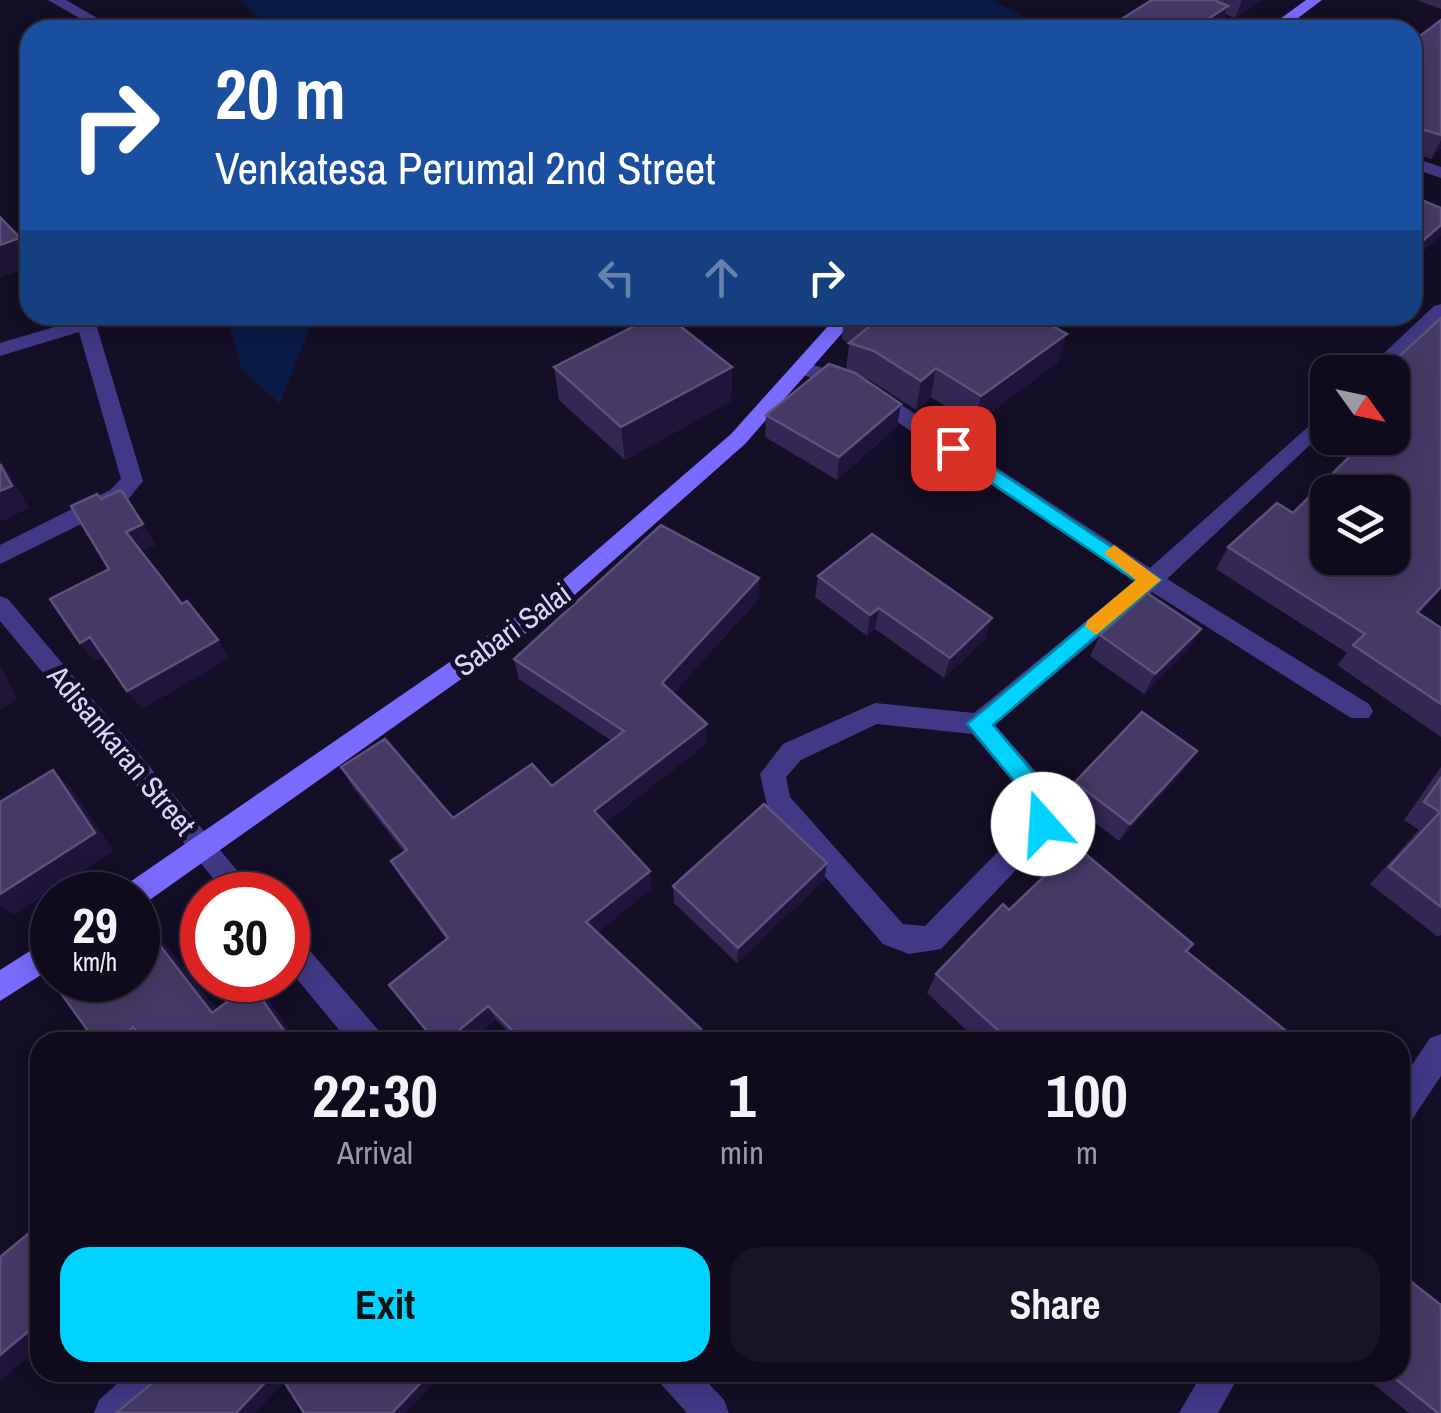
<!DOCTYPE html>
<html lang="en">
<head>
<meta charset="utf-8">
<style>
	body { margin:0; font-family:"Archivo Narrow",sans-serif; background:#181325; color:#f1f3f6; height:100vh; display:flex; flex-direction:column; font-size:38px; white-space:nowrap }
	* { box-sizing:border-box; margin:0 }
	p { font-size:32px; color:#9b9aa3 }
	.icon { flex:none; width:55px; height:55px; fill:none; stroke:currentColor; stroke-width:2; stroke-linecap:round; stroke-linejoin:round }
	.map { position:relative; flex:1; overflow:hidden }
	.side { position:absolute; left:30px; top:1032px; width:1380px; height:350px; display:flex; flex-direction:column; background:#0f0a1c; border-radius:30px; box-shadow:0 5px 25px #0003,0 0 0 2px #2f2b3b }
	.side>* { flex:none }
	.banner { position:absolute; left:20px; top:20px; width:1402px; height:305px; border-radius:30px; box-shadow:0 5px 25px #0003,0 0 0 2px #2f2b3b; background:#1a4fa0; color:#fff; overflow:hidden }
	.needle { width:65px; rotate:123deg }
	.controls { position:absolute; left:1310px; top:355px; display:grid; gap:20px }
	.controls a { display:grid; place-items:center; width:100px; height:100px; border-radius:20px; background:#0f0a1c; box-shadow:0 5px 25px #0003,0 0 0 2px #2f2b3b; font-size:50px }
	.speed { position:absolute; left:30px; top:872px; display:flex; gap:20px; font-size:50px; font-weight:700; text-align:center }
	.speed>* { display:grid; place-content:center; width:130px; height:130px; border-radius:50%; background:#0f0a1c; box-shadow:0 5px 25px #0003,0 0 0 2px #2f2b3b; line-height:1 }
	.speed small { font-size:25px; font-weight:400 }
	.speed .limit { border:15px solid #d22; background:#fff; color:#111 }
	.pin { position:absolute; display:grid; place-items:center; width:85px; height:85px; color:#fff; margin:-42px; border-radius:20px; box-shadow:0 5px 15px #0006 }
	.me { position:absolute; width:110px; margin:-55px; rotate:341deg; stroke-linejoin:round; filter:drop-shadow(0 0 8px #0008) }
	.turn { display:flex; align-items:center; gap:35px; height:210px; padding:0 30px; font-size:45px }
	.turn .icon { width:130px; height:130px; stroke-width:2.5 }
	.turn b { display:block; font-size:70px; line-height:85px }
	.lanes { display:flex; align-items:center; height:95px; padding:0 30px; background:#0003; justify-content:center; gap:50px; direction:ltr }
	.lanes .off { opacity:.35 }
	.eta { display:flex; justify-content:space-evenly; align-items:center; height:170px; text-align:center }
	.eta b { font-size:60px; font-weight:800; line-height:70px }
	.button { display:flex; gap:20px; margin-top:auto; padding:20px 30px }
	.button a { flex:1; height:115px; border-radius:30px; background:#00d3ff; color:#111; font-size:40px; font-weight:800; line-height:115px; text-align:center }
	.button a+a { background:#181325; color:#f1f3f6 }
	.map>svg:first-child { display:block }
	.water { fill:#091b45 }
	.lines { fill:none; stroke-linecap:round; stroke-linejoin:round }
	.street { fill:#413986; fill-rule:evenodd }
	.secondary { fill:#796bff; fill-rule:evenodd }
	.wall { fill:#332754 }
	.shaded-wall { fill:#1f153a }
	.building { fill:#453a66; stroke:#5d527e; stroke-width:2.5; fill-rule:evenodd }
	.route { fill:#00d3ff; stroke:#0089a6; stroke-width:2.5 }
	.slow { fill:#f59e0b }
	.labels { text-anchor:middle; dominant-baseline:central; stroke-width:10; stroke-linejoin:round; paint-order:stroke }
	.street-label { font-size:30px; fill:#dcd4ff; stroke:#140e26 }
</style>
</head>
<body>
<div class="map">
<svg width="1441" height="1413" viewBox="0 0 1441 1413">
	<rect width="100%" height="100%" fill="#140e26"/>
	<!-- water -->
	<g class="water">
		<path d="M 240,0 L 991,0 L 1035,22 L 1020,30 L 272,30 Z"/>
		<path d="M 226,315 L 442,315 L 439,322 L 314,316 L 280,404 L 242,370 Z"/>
	</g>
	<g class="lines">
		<!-- street -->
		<g class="street">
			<path d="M 48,0 L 66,0 L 118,30 L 100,30 Z"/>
			<path d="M 1164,0 L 1184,0 L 1254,30 L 1234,30 Z"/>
			<path d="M 1412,157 L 1441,167 L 1441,178 L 1412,168 Z"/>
			<path d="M 1441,304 L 1441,320 L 1385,372 L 1364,372 L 1434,306 Z"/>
			<path d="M 80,315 L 98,315 L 96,324 L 143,481 L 126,502 L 0,564 L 0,545 L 110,490 L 121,479 L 79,332 L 0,356 L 0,343 L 78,320 Z"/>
			<path d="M 805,362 L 868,383 L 1150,568 L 1328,409 L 1328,428 L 1167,579 L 1369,704 L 1373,711 L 1369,718 L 1351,718 L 1152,592 L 995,725 L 1055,793 L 1059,801 L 1052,832 L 941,949 L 909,954 L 883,944 L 768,810 L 760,774 L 783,744 L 875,703 L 974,713 L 1135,581 L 854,393 L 798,373 L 798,363 ZM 877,724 L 972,734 L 1032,804 L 1030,819 L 925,926 L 903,924 L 790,797 L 786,777 L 801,760 Z"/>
			<path d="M 0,596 L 8,599 L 258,895 L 227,895 L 0,621 Z"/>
			<path d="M 288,933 L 298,937 L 379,1031 L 383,1042 L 349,1042 L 288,968 Z"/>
			<path d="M 1441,1034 L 1441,1076 L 1411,1121 L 1400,1126 L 1400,1083 L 1430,1038 Z"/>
			<path d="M 130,1372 L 174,1372 L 169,1384 L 138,1413 L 94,1413 L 99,1400 Z"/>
			<path d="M 656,1372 L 698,1372 L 724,1400 L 729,1413 L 687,1413 L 661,1384 Z"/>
			<path d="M 1203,1372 L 1241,1372 L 1218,1413 L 1179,1413 Z"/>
		</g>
		<!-- secondary -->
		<g class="secondary">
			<path d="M 1306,0 L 1322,0 L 1282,30 L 1265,30 Z"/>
			<path d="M 838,315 L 858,315 L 745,444 L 553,614 L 144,904 L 138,907 L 138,895 L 120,895 L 124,886 L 537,602 L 731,434 Z"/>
			<path d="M 52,937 L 52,968 L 0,1001 L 0,970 Z"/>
		</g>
	</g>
	<!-- wall -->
	<g class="wall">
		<path d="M 1152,0 L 1262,0 L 1235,18 L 1225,14 L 1220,28 L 1217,30 L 1104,30 Z"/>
		<path d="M 1416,0 L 1441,0 L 1441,9 Z"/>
		<path d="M 1441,20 L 1441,148 L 1431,159 L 1412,152 L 1412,42 Z"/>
		<path d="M 844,315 L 1032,315 L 1058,362 L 974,425 L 931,397 L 916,410 L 870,380 L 860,376 L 897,426 L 837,480 L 765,437 L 766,415 L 846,370 L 849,344 L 842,339 Z"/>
		<path d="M 1441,318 L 1441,589 L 1419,613 L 1441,628 L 1441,737 L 1337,665 L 1347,653 L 1216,569 L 1228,547 L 1293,513 L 1364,441 L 1357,438 L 1392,438 Z"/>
		<path d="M 554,367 L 732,367 L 731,401 L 625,460 L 559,400 Z"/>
		<path d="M 818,576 L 985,639 L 944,678 L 875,629 L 867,636 L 815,597 Z"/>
		<path d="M 759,578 L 758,600 L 673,693 L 707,724 L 707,743 L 605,823 L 652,888 L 597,932 L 702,1042 L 518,1042 L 496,1019 L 469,1042 L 435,1042 L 389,985 L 446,939 L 401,878 L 391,861 L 404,852 L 352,786 L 341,767 L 453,818 L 552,786 L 612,741 L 519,679 L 514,659 Z"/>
		<path d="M 1100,635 L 1189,649 L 1144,694 L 1090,656 Z"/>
		<path d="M 1441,767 L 1441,935 L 1438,937 L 1370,884 L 1419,830 L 1404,820 Z"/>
		<path d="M 1184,770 L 1119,841 L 1065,800 L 1075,782 Z"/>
		<path d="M 827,863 L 824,880 L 737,963 L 674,903 L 673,886 Z"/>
		<path d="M 1009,910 L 1186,951 L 1300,1042 L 979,1042 L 927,993 L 936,974 Z"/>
		<path d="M 1359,1372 L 1400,1372 L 1441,1413 L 1409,1413 Z"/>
	</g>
	<!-- shaded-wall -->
	<g class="shaded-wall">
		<path d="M 1242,0 L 1262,0 L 1235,18 Z"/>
		<path d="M 1228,6 L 1220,28 L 1217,30 L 1191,30 Z"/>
		<path d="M 1441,140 L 1441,148 L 1431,159 Z"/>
		<path d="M 1441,225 L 1441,236 L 1412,261 L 1412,250 Z"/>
		<path d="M 20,238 L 30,256 L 30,267 L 0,277 L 0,245 Z"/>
		<path d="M 1067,334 L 1058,362 L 974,425 L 981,396 Z"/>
		<path d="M 732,367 L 731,401 L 625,460 L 621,427 Z"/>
		<path d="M 936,368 L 931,397 L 916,410 L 921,381 Z"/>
		<path d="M 901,404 L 897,426 L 837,480 L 839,457 Z"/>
		<path d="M 0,459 L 29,508 L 0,522 Z"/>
		<path d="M 143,524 L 156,545 L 139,552 L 126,532 Z"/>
		<path d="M 759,578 L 758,600 L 664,703 L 662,683 Z"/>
		<path d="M 879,608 L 875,629 L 867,636 L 870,615 Z"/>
		<path d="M 992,618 L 985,639 L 944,678 L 950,658 Z"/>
		<path d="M 1201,629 L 1189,649 L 1144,694 L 1155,674 Z"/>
		<path d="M 90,637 L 105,656 L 95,662 L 80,643 Z"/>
		<path d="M 218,640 L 230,658 L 142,709 L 127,691 Z"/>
		<path d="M 0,664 L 18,701 L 0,709 Z"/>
		<path d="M 707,724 L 707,743 L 597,829 L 594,811 Z"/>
		<path d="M 1197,751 L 1184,770 L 1119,841 L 1130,824 Z"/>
		<path d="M 53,770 L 72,789 L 114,851 L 14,915 L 0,905 L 0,894 Z"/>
		<path d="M 827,863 L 824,880 L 737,963 L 738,948 Z"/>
		<path d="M 650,871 L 652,888 L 591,938 L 586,922 Z"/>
		<path d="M 138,911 L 143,916 L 233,1030 L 212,1013 L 138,917 Z"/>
		<path d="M 251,984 L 270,1002 L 298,1042 L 292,1042 Z"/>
		<path d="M 488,1006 L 496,1019 L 469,1042 L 445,1042 Z"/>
		<path d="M 133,1027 L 155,1042 L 114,1042 Z"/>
		<path d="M 701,1029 L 702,1042 L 689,1042 Z"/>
		<path d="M 31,1329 L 40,1330 L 40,1347 L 0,1381 L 0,1355 Z"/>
		<path d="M 275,1372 L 293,1373 L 255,1413 L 236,1413 Z"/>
		<path d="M 431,1372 L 445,1372 L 405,1413 L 392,1413 Z"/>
	</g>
	<!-- building -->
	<g class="building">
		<path d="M 1152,0 L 1214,0 L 1228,6 L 1191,30 L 1104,30 Z"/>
		<path d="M 1441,20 L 1441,135 L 1412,126 L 1412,42 Z"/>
		<path d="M 1412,196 L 1441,208 L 1441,225 L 1412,250 Z"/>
		<path d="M 0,217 L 20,238 L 0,245 Z"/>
		<path d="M 656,315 L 666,315 L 732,367 L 621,427 L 554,367 Z"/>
		<path d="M 852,315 L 1032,315 L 1067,334 L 981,396 L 936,368 L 921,381 L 874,351 L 849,343 L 870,326 Z"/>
		<path d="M 1441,318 L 1441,587 L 1417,612 L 1441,628 L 1441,704 L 1353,645 L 1365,634 L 1228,547 L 1277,503 L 1293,513 L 1368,438 L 1392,438 L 1392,372 L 1382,372 ZM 1328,492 L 1392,492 L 1392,558 L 1328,558 Z"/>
		<path d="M 829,364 L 855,373 L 901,404 L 839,457 L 766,415 Z"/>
		<path d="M 0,464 L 12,486 L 0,491 Z"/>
		<path d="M 121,490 L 143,524 L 126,532 L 182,604 L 187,601 L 218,640 L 127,691 L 90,637 L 80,643 L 50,599 L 109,569 L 71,506 L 97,494 L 101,499 Z"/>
		<path d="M 661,525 L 759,578 L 662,683 L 707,724 L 594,811 L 650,871 L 586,922 L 701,1029 L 689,1042 L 524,1042 L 488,1006 L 445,1042 L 436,1042 L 389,985 L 448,938 L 391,861 L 407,850 L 341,767 L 385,739 L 453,818 L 532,764 L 552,786 L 624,731 L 514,659 Z"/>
		<path d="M 872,534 L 992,618 L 950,658 L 879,608 L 870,615 L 818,576 Z"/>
		<path d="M 1147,593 L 1201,629 L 1155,674 L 1100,635 Z"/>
		<path d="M 1142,712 L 1197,751 L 1130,824 L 1075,782 Z"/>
		<path d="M 53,770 L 95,833 L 0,894 L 0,802 Z"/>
		<path d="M 1441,778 L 1441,907 L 1389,867 L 1440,812 L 1424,802 Z"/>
		<path d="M 764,804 L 827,863 L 738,948 L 673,886 Z"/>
		<path d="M 1076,846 L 1193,944 L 1186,951 L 1300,1042 L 1011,1042 L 936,974 L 1003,904 L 1009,910 Z"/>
		<path d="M 138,917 L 212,1013 L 251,984 L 292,1042 L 143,1042 L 133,1027 L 114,1042 L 96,1042 L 35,957 L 52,944 L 52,980 L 138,980 Z"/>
		<path d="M 40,1224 L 40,1344 L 31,1329 L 0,1355 L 0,1257 Z"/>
		<path d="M 1400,1273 L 1441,1305 L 1441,1413 L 1438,1413 L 1387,1372 L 1400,1372 Z"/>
		<path d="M 155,1372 L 275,1372 L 236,1413 L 116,1413 L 150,1385 Z"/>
		<path d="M 278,1372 L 431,1372 L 392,1413 L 304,1413 Z"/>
	</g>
	<!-- route -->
	<path class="route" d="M 953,441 L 1161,580 L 993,725 L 1058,802 L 1055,824 L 1043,835 L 1031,824 L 1033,804 L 967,724 L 1136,581 L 946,452 L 946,443 Z"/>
	<!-- slow -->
	<path class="slow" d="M 1114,545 L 1161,580 L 1096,635 L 1085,626 L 1088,620 L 1136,580 L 1104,553 Z"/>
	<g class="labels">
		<!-- street labels -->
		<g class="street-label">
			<text transform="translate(512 629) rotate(-36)">Sabari Salai</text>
			<text transform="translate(122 750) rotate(50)">Adisankaran Street</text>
		</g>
	</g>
</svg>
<div class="controls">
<a><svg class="needle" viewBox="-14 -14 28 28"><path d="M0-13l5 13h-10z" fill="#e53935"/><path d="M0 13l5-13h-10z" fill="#9b9aa3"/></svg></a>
<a><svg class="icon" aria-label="layers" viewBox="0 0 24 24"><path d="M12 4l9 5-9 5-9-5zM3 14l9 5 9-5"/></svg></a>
</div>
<div class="speed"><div>29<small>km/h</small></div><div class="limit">30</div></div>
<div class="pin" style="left:953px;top:448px;background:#d93025"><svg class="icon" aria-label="arrive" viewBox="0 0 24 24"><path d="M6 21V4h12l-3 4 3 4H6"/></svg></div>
<svg class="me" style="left:1043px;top:824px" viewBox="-20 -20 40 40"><circle r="19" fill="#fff"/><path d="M0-13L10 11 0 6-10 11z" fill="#00d3ff"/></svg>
<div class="banner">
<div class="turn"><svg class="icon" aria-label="right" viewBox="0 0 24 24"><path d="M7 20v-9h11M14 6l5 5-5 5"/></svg><div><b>20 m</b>Venkatesa Perumal 2nd Street</div></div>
<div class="lanes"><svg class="icon off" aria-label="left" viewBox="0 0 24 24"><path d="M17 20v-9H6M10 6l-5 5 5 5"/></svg><svg class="icon off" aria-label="ahead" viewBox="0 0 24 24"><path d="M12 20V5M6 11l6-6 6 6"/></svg><svg class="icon" aria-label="right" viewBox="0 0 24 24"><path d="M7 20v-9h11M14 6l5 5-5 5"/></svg></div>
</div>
<section class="side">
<div class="eta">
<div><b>22:30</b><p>Arrival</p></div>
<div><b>1</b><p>min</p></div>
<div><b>100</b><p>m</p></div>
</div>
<div class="button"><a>Exit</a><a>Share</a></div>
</section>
</div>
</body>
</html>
